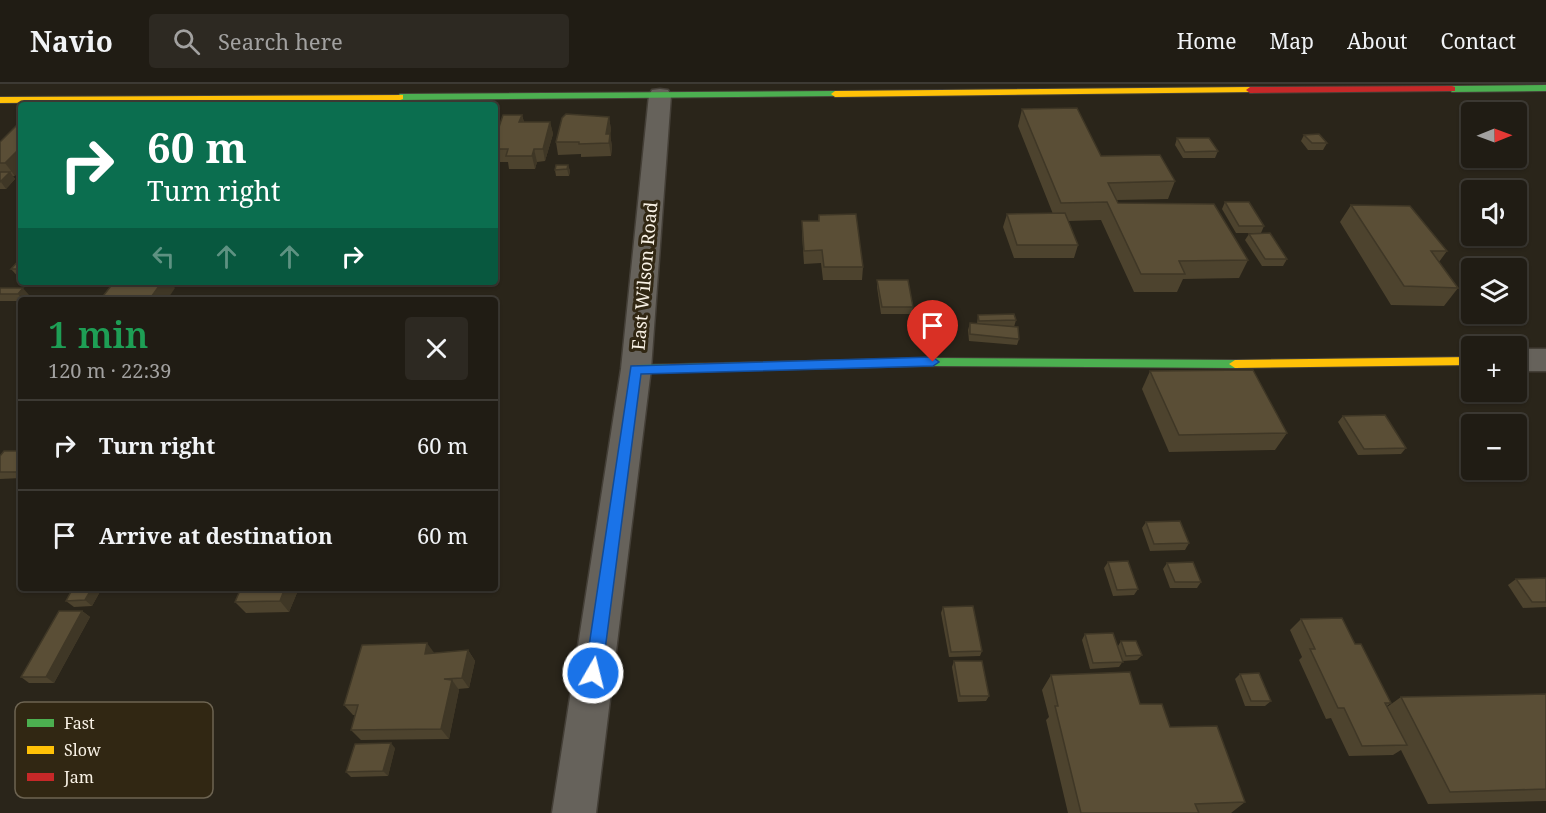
<!DOCTYPE html>
<html lang="en">
<head>
<meta charset="utf-8">
<style>
	body { margin:0; font-family:"Noto Serif",serif; background:#2d2922; color:#f1f3f6; height:100vh; display:flex; flex-direction:column; font-size:22px; white-space:nowrap }
	* { box-sizing:border-box; margin:0 }
	p { font-size:20px; color:#a2a1a0 }
	.icon { flex:none; width:33px; height:33px; fill:none; stroke:currentColor; stroke-width:2; stroke-linecap:round; stroke-linejoin:round }
	.map { position:relative; flex:1; overflow:hidden }
	.drawer { position:absolute; left:18px; top:213px; width:480px; height:294px; display:flex; flex-direction:column; background:#201c14; border-radius:6px; box-shadow:0 2px 4px #0004,0 0 0 2px #3d3a34 }
	.drawer>* { flex:none }
	.top-card { position:absolute; left:18px; top:18px; width:480px; height:183px; border-radius:6px; box-shadow:0 2px 4px #0004,0 0 0 2px #3d3a34; background:#0b6e4f; color:#fff; overflow:hidden }
	.needle { width:39px; rotate:89deg }
	.tools { position:absolute; left:1461px; top:18px; display:grid; gap:12px }
	.tools a { display:grid; place-items:center; width:66px; height:66px; border-radius:6px; background:#201c14; box-shadow:0 2px 4px #0004,0 0 0 2px #3d3a34; font-size:30px }
	.pin { position:absolute; display:grid; place-items:center; width:51px; height:51px; color:#fff; margin:-62px -26px; border-radius:50% 50% 50% 0; rotate:-45deg; box-shadow:0 0 6px #0007 }
	.pin .icon { rotate:45deg }
	.me { position:absolute; width:66px; margin:-33px; rotate:8deg; stroke-linejoin:round; filter:drop-shadow(0 0 4px #0008) }
	.turn { display:flex; align-items:center; gap:21px; height:126px; padding:0 30px; font-size:27px }
	.turn .icon { width:78px; height:78px; stroke-width:2.5 }
	.turn b { display:block; font-size:42px; line-height:51px }
	.lanes { display:flex; align-items:center; height:57px; padding:0 30px; background:#0003; justify-content:center; gap:30px; direction:ltr }
	.lanes .off { opacity:.35 }
	.round { display:grid; place-items:center; flex:none; width:63px; height:63px; border-radius:6px; background:#2d2922 }
	.summary { display:flex; align-items:center; justify-content:space-between; height:102px; padding:0 30px }
	h1 { font-size:36px; font-weight:600; line-height:45px; color:#1e9e55 }
	ul { padding:0; list-style:none }
	li { display:flex; align-items:center; gap:18px; height:90px; padding:0 30px; border-top:2px solid #3d3a34 }
	li div { flex:1 }
	li b { display:block; font-size:22px }
	li em { font-style:normal }
	header { display:flex; align-items:center; gap:36px; box-sizing:border-box; height:84px; padding:0 30px; background:#201c14; border-bottom:2px solid #3d3a34 }
	header strong { font-size:28px }
	nav { display:flex; gap:33px; margin-inline-start:auto; font-size:21px }
	.search { width:420px; height:54px; background:#2d2922; display:flex; align-items:center; gap:15px; box-sizing:border-box; padding:0 21px; border-radius:6px; color:#a2a1a0; font-size:22px }
	.map>svg:first-child { display:block }
	.lines { fill:none; stroke-linecap:round; stroke-linejoin:round }
	.street-casing { stroke:#443f37; stroke-width:3 }
	.fast-casing { stroke:#443f37; stroke-width:2 }
	.slow-casing { stroke:#443f37; stroke-width:2 }
	.jam-casing { stroke:#443f37; stroke-width:2 }
	.street { fill:#66625b; fill-rule:evenodd }
	.fast { fill:#4caf50; fill-rule:evenodd }
	.slow { fill:#ffc107; fill-rule:evenodd }
	.jam { fill:#c62828; fill-rule:evenodd }
	.wall { fill:#4d432e }
	.shaded-wall { fill:#3f3726 }
	.building { fill:#5a4e36; stroke:#3f3726; stroke-width:1.5 }
	.route { fill:#1a73e8; stroke:#114b97; stroke-width:1.5 }
	.labels { text-anchor:middle; dominant-baseline:central; stroke-width:6; stroke-linejoin:round; paint-order:stroke }
	.street-label { font-size:18px; fill:#f9f2e6; stroke:#312713 }
	.key { fill:#312713; stroke:#6d6452; stroke-width:1.5 }
	.key-label { font-size:16px; fill:#f9f2e6 }
</style>
</head>
<body>
<header>
<strong>Navio</strong>
<div class="search"><svg class="icon" aria-label="search" viewBox="0 0 24 24"><circle cx="10" cy="10" r="6"/><path d="M15 15l6 6"/></svg>Search here</div>
<nav><a>Home</a><a>Map</a><a>About</a><a>Contact</a></nav>
</header>
<div class="map">
<svg width="1546" height="729" viewBox="0 0 1546 729">
	<rect width="100%" height="100%" fill="#2a251a"/>
	<g class="lines">
		<defs>
			<g id="street">
				<path d="M 660,5 L 668,6 L 671,11 L 651,285 L 596,729 L 552,729 L 621,285 L 649,11 L 652,6 Z"/>
				<rect x="1516" y="265" width="30" height="22"/>
			</g>
			<g id="fast">
				<path d="M 1546,1 L 1546,7 L 1452,8 L 1448,5 L 1452,2 Z"/>
				<path d="M 835,7 L 839,10 L 838,12 L 400,16 L 396,13 L 400,10 Z"/>
				<path d="M 933,274 L 1235,276 L 1241,280 L 1235,284 L 933,282 L 636,289 L 630,285 L 636,281 Z"/>
			</g>
			<g id="slow">
				<path d="M 1250,3 L 1254,6 L 1253,8 L 835,13 L 831,10 L 835,7 Z"/>
				<path d="M 403,11 L 403,15 L 400,16 L 0,19 L 0,13 Z"/>
				<path d="M 1472,273 L 1472,281 L 1235,284 L 1229,280 L 1235,276 Z"/>
			</g>
			<path id="jam" d="M 1452,2 L 1455,3 L 1455,7 L 1250,9 L 1246,6 L 1250,3 Z"/>
		</defs>
		<!-- street casing -->
		<use href="#street" class="street-casing"/>
		<!-- fast casing -->
		<use href="#fast" class="fast-casing"/>
		<!-- slow casing -->
		<use href="#slow" class="slow-casing"/>
		<!-- jam casing -->
		<use href="#jam" class="jam-casing"/>
		<!-- street -->
		<use href="#street" class="street"/>
		<!-- fast -->
		<use href="#fast" class="fast"/>
		<!-- slow -->
		<use href="#slow" class="slow"/>
		<!-- jam -->
		<use href="#jam" class="jam"/>
	</g>
	<!-- wall -->
	<g class="wall">
		<path d="M 1022,25 L 1101,72 L 1175,97 L 1168,115 L 1117,116 L 1118,119 L 1248,176 L 1239,194 L 1183,195 L 1177,208 L 1134,208 L 1101,136 L 1068,137 L 1078,161 L 1074,174 L 1014,174 L 1003,143 L 1007,130 L 1053,130 L 1018,42 Z"/>
		<path d="M 522,31 L 524,38 L 550,38 L 553,50 L 545,77 L 537,78 L 535,85 L 509,85 L 508,78 L 495,78 L 495,55 Z"/>
		<path d="M 609,33 L 611,46 L 610,50 L 612,63 L 611,72 L 581,73 L 581,70 L 558,71 L 556,58 Z"/>
		<path d="M 1304,51 L 1327,59 L 1323,66 L 1308,66 L 1301,57 Z"/>
		<path d="M 1177,54 L 1218,67 L 1215,74 L 1183,74 L 1175,61 Z"/>
		<path d="M 0,58 L 15,92 L 13,92 L 15,95 L 6,105 L 0,105 Z"/>
		<path d="M 568,81 L 570,87 L 569,92 L 556,92 L 555,86 Z"/>
		<path d="M 1225,118 L 1264,142 L 1261,149 L 1236,149 L 1222,125 Z"/>
		<path d="M 1351,121 L 1447,167 L 1439,178 L 1458,204 L 1444,222 L 1391,221 L 1340,138 Z"/>
		<path d="M 819,131 L 863,183 L 862,196 L 823,196 L 821,179 L 804,180 L 802,150 L 802,137 L 818,137 Z"/>
		<path d="M 1249,150 L 1287,175 L 1283,182 L 1262,182 L 1245,156 Z"/>
		<path d="M 21,174 L 21,196 L 11,185 Z"/>
		<path d="M 877,196 L 913,223 L 912,230 L 881,230 L 877,203 Z"/>
		<path d="M 0,204 L 29,211 L 25,216 L 21,216 L 21,217 L 0,217 Z"/>
		<path d="M 978,231 L 1016,236 L 1014,243 L 1019,255 L 1017,261 L 969,257 L 968,246 L 970,239 L 977,240 Z"/>
		<path d="M 1150,287 L 1287,349 L 1275,366 L 1169,368 L 1142,305 Z"/>
		<path d="M 1343,332 L 1406,364 L 1401,370 L 1358,371 L 1338,338 Z"/>
		<path d="M 21,367 L 21,394 L 0,395 L 0,372 Z"/>
		<path d="M 1146,438 L 1189,459 L 1185,466 L 1150,467 L 1142,444 Z"/>
		<path d="M 1108,478 L 1138,505 L 1134,511 L 1113,512 L 1104,484 Z"/>
		<path d="M 1167,479 L 1201,498 L 1197,504 L 1170,504 L 1163,485 Z"/>
		<path d="M 1546,494 L 1546,523 L 1523,524 L 1508,501 L 1516,495 Z"/>
		<path d="M 73,504 L 102,504 L 92,522 L 74,523 L 66,517 Z"/>
		<path d="M 299,504 L 289,528 L 246,529 L 235,518 Z"/>
		<path d="M 943,523 L 982,567 L 980,572 L 949,573 L 941,529 Z"/>
		<path d="M 82,527 L 90,533 L 54,599 L 29,599 L 21,593 Z"/>
		<path d="M 1301,535 L 1355,560 L 1391,619 L 1387,622 L 1387,623 L 1401,613 L 1546,610 L 1546,717 L 1428,720 L 1401,666 L 1393,671 L 1349,672 L 1331,634 L 1326,635 L 1299,576 L 1302,573 L 1290,546 Z"/>
		<path d="M 1085,550 L 1118,562 L 1121,557 L 1142,571 L 1137,576 L 1123,577 L 1119,583 L 1090,585 L 1082,556 Z"/>
		<path d="M 468,566 L 475,577 L 469,604 L 458,605 L 459,606 L 449,655 L 361,656 L 351,646 L 355,631 L 353,631 L 344,621 L 434,569 Z"/>
		<path d="M 954,577 L 989,612 L 986,617 L 958,618 L 952,583 Z"/>
		<path d="M 1240,590 L 1271,617 L 1265,622 L 1245,622 L 1235,595 Z"/>
		<path d="M 1051,591 L 1140,620 L 1170,643 L 1245,718 L 1231,729 L 1068,729 L 1046,636 L 1049,633 L 1042,606 Z"/>
		<path d="M 395,664 L 388,692 L 351,693 L 346,688 Z"/>
	</g>
	<!-- shaded-wall -->
	<g class="shaded-wall">
		<path d="M 522,31 L 525,43 L 519,38 Z"/>
		<path d="M 609,33 L 611,46 L 608,59 L 606,50 Z"/>
		<path d="M 550,38 L 553,50 L 545,77 L 543,65 Z"/>
		<path d="M 610,50 L 612,63 L 611,72 L 609,59 Z"/>
		<path d="M 21,63 L 21,85 L 15,92 L 5,79 Z"/>
		<path d="M 534,65 L 537,78 L 535,85 L 532,72 Z"/>
		<path d="M 568,81 L 570,87 L 569,92 L 567,85 Z"/>
		<path d="M 10,88 L 15,95 L 6,105 L 1,98 Z"/>
		<path d="M 162,198 L 170,198 L 175,204 L 167,216 L 149,216 Z"/>
		<path d="M 23,204 L 29,211 L 25,216 L 23,216 L 18,210 Z"/>
		<path d="M 495,356 L 498,362 L 495,373 Z"/>
		<path d="M 92,504 L 102,504 L 92,522 L 85,516 Z"/>
		<path d="M 285,504 L 299,504 L 289,528 L 280,517 Z"/>
		<path d="M 82,527 L 90,533 L 54,599 L 46,593 Z"/>
		<path d="M 427,559 L 435,570 L 425,570 Z"/>
		<path d="M 468,566 L 475,577 L 469,604 L 462,594 Z"/>
		<path d="M 452,596 L 459,606 L 449,655 L 441,645 Z"/>
		<path d="M 391,659 L 395,664 L 388,692 L 383,687 Z"/>
	</g>
	<!-- building -->
	<g class="building">
		<path d="M 1077,24 L 1101,72 L 1160,71 L 1175,97 L 1108,99 L 1118,119 L 1214,120 L 1248,176 L 1179,177 L 1185,190 L 1141,190 L 1107,118 L 1061,119 L 1022,25 Z"/>
		<path d="M 566,30 L 609,33 L 606,50 L 610,50 L 609,59 L 579,60 L 579,58 L 556,58 L 562,34 Z"/>
		<path d="M 503,31 L 522,31 L 519,38 L 550,38 L 543,65 L 534,65 L 532,72 L 506,72 L 508,65 L 495,65 L 495,55 Z"/>
		<path d="M 19,39 L 21,39 L 21,63 L 5,79 L 0,79 L 0,58 Z"/>
		<path d="M 1319,50 L 1327,59 L 1312,59 L 1304,51 Z"/>
		<path d="M 1177,54 L 1209,54 L 1218,67 L 1185,68 Z"/>
		<path d="M 556,81 L 568,81 L 567,85 L 555,86 Z"/>
		<path d="M 0,88 L 10,88 L 0,98 Z"/>
		<path d="M 1225,118 L 1249,118 L 1264,142 L 1239,142 Z"/>
		<path d="M 1351,121 L 1410,122 L 1447,167 L 1431,167 L 1458,204 L 1404,202 Z"/>
		<path d="M 1065,129 L 1078,161 L 1017,161 L 1007,130 Z"/>
		<path d="M 856,130 L 863,183 L 824,183 L 822,166 L 804,167 L 802,137 L 819,137 L 819,131 Z"/>
		<path d="M 1270,149 L 1287,175 L 1265,175 L 1249,150 Z"/>
		<path d="M 21,174 L 21,185 L 11,185 Z"/>
		<path d="M 877,196 L 908,196 L 913,223 L 882,223 Z"/>
		<path d="M 114,198 L 162,198 L 149,216 L 100,216 Z"/>
		<path d="M 0,204 L 23,204 L 18,210 L 0,210 Z"/>
		<path d="M 1014,230 L 1016,236 L 979,237 L 978,231 Z"/>
		<path d="M 970,239 L 1018,243 L 1019,255 L 970,250 Z"/>
		<path d="M 1253,286 L 1287,349 L 1179,351 L 1150,287 Z"/>
		<path d="M 1385,331 L 1406,364 L 1364,365 L 1343,332 Z"/>
		<path d="M 4,367 L 21,367 L 21,388 L 0,388 L 0,372 Z"/>
		<path d="M 1180,437 L 1189,459 L 1154,460 L 1146,438 Z"/>
		<path d="M 1128,477 L 1138,505 L 1117,506 L 1108,478 Z"/>
		<path d="M 1193,478 L 1201,498 L 1175,498 L 1167,479 Z"/>
		<path d="M 1546,494 L 1546,518 L 1532,518 L 1516,495 Z"/>
		<path d="M 73,504 L 92,504 L 85,516 L 66,517 Z"/>
		<path d="M 241,504 L 285,504 L 280,517 L 235,518 Z"/>
		<path d="M 973,522 L 982,567 L 951,568 L 943,523 Z"/>
		<path d="M 59,527 L 82,527 L 46,593 L 21,593 Z"/>
		<path d="M 1342,534 L 1355,560 L 1361,560 L 1391,619 L 1385,619 L 1407,661 L 1362,662 L 1344,624 L 1338,624 L 1310,565 L 1315,565 L 1301,535 Z"/>
		<path d="M 1113,549 L 1123,578 L 1093,579 L 1085,550 Z"/>
		<path d="M 1121,557 L 1136,557 L 1142,571 L 1126,572 Z"/>
		<path d="M 427,559 L 425,570 L 468,566 L 462,594 L 444,595 L 452,596 L 441,645 L 351,646 L 358,621 L 344,621 L 362,561 Z"/>
		<path d="M 954,577 L 982,577 L 989,612 L 960,612 Z"/>
		<path d="M 1130,588 L 1140,620 L 1162,620 L 1170,643 L 1217,642 L 1245,718 L 1195,720 L 1199,729 L 1081,729 L 1055,622 L 1058,622 L 1051,591 Z"/>
		<path d="M 1259,589 L 1271,617 L 1251,617 L 1240,590 Z"/>
		<path d="M 1546,610 L 1546,705 L 1450,708 L 1401,613 Z"/>
		<path d="M 391,659 L 383,687 L 346,688 L 355,660 Z"/>
	</g>
	<!-- route -->
	<path class="route" d="M 933,273 L 939,278 L 933,282 L 641,290 L 602,589 L 599,594 L 593,597 L 587,594 L 585,589 L 631,282 Z"/>
	<g class="labels">
		<!-- street labels -->
		<g class="street-label">
			<text transform="translate(644 192) rotate(-85)">East Wilson Road</text>
		</g>
	</g>
	<!-- legend -->
	<rect x="15" y="618" width="198" height="96" rx="9" class="key"/>
	<rect x="27" y="635" width="27" height="8" fill="#4caf50"/>
	<rect x="27" y="662" width="27" height="8" fill="#ffc107"/>
	<rect x="27" y="689" width="27" height="8" fill="#c62828"/>
	<g class="key-label">
		<text x="64" y="645">Fast</text>
		<text x="64" y="672">Slow</text>
		<text x="64" y="699">Jam</text>
	</g>
</svg>
<div class="tools">
<a><svg class="needle" viewBox="-14 -14 28 28"><path d="M0-13l5 13h-10z" fill="#e53935"/><path d="M0 13l5-13h-10z" fill="#a2a1a0"/></svg></a>
<a><svg class="icon" aria-label="sound" viewBox="0 0 24 24"><path d="M4 9h4l5-4v14l-5-4H4zM17 9q2 3 0 6"/></svg></a>
<a><svg class="icon" aria-label="layers" viewBox="0 0 24 24"><path d="M12 4l9 5-9 5-9-5zM3 14l9 5 9-5"/></svg></a>
<a>+</a>
<a>−</a>
</div>
<div class="pin" style="left:933px;top:278px;background:#d93025"><svg class="icon" aria-label="arrive" viewBox="0 0 24 24"><path d="M6 21V4h12l-3 4 3 4H6"/></svg></div>
<svg class="me" style="left:593px;top:589px" viewBox="-20 -20 40 40"><circle r="17" fill="#1a73e8" stroke="#fff" stroke-width="3"/><path d="M0-11L8 9 0 5-8 9z" fill="#fff"/></svg>
<div class="top-card">
<div class="turn"><svg class="icon" aria-label="right" viewBox="0 0 24 24"><path d="M7 20v-9h11M14 6l5 5-5 5"/></svg><div><b>60 m</b>Turn right</div></div>
<div class="lanes"><svg class="icon off" aria-label="left" viewBox="0 0 24 24"><path d="M17 20v-9H6M10 6l-5 5 5 5"/></svg><svg class="icon off" aria-label="ahead" viewBox="0 0 24 24"><path d="M12 20V5M6 11l6-6 6 6"/></svg><svg class="icon off" aria-label="ahead" viewBox="0 0 24 24"><path d="M12 20V5M6 11l6-6 6 6"/></svg><svg class="icon" aria-label="right" viewBox="0 0 24 24"><path d="M7 20v-9h11M14 6l5 5-5 5"/></svg></div>
</div>
<section class="drawer">
<div class="summary"><div><h1>1 min</h1><p>120 m · 22:39</p></div><a class="round"><svg class="icon" aria-label="close" viewBox="0 0 24 24"><path d="M6 6l12 12M18 6L6 18"/></svg></a></div>
<ul>
<li><svg class="icon" aria-label="right" viewBox="0 0 24 24"><path d="M7 20v-9h11M14 6l5 5-5 5"/></svg><div><b>Turn right</b></div><em>60 m</em></li>
<li><svg class="icon" aria-label="arrive" viewBox="0 0 24 24"><path d="M6 21V4h12l-3 4 3 4H6"/></svg><div><b>Arrive at destination</b></div><em>60 m</em></li>
</ul>
</section>
</div>
</body>
</html>
